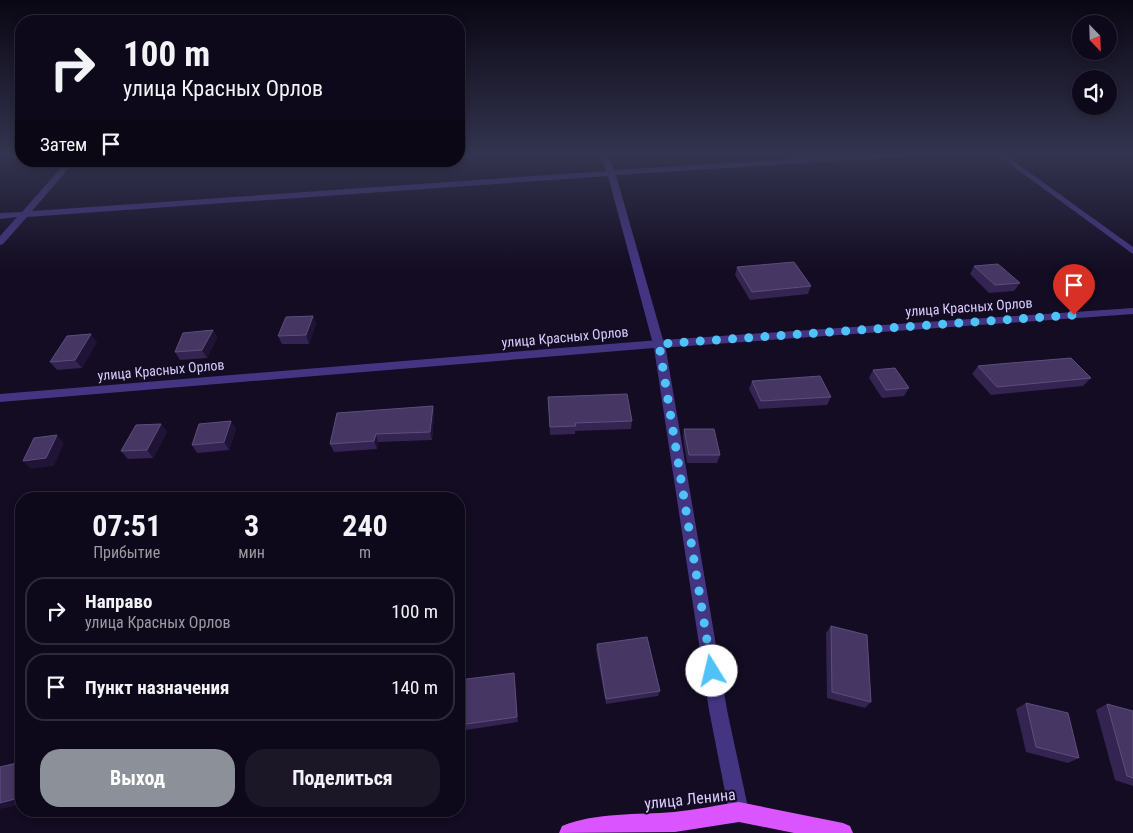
<!DOCTYPE html>
<html lang="ru">
<head>
<meta charset="utf-8">
<style>
	body { margin:0; font-family:"Roboto Condensed",sans-serif; background:#1c1727; color:#f1f3f6; height:100vh; display:flex; flex-direction:column; font-size:19px; white-space:nowrap }
	* { box-sizing:border-box; margin:0 }
	p { font-size:16px; color:#9b9aa2 }
	.icon { flex:none; width:28px; height:28px; fill:none; stroke:currentColor; stroke-width:2; stroke-linecap:round; stroke-linejoin:round }
	.map { position:relative; flex:1; overflow:hidden }
	.drawer { position:absolute; left:15px; top:492px; width:450px; height:325px; display:flex; flex-direction:column; background:#0e091a; border-radius:20px; box-shadow:0 2px 8px #0003,0 0 0 1px #2e2a39 }
	.drawer>* { flex:none }
	.hud { position:absolute; left:15px; top:15px; width:450px; height:152px; border-radius:20px; box-shadow:0 2px 8px #0003,0 0 0 1px #2e2a39; background:#0e091a; color:#f1f3f6; overflow:hidden }
	.needle { width:32px; rotate:157deg }
	.controls { position:absolute; left:1072px; top:15px; display:grid; gap:10px }
	.controls a { display:grid; place-items:center; width:45px; height:45px; border-radius:50%; background:#0e091a; box-shadow:0 2px 8px #0003,0 0 0 1px #2e2a39; font-size:25px }
	.pin { position:absolute; display:grid; place-items:center; width:42px; height:42px; color:#fff; margin:-51px -21px; border-radius:50% 50% 50% 0; rotate:-45deg; box-shadow:0 0 5px #0007 }
	.pin .icon { rotate:45deg }
	.me { position:absolute; width:55px; margin:-28px; rotate:351deg; stroke-linejoin:round; filter:drop-shadow(0 0 4px #0008) }
	.turn { display:flex; align-items:center; gap:18px; height:105px; padding:0 25px; font-size:22px }
	.turn .icon { width:65px; height:65px; stroke-width:2.5 }
	.turn b { display:block; font-size:35px; line-height:42px }
	.then { display:flex; align-items:center; height:48px; padding:0 25px; background:#0003; gap:10px; font-size:19px }
	.eta { display:flex; justify-content:space-evenly; align-items:center; height:85px; text-align:center }
	.eta b { font-size:30px; font-weight:700; line-height:35px }
	.action { display:flex; gap:10px; margin-top:auto; padding:10px 25px }
	.action a { flex:1; height:58px; border-radius:20px; background:#8c9099; color:#fff; font-size:20px; font-weight:700; line-height:58px; text-align:center }
	.action a+a { background:#1c1727; color:#f1f3f6 }
	ul { padding:0; list-style:none }
	li { display:flex; align-items:center; gap:15px; height:68px; margin:0 10px 8px; padding:0 15px; border:2px solid #2e2a39; border-radius:20px }
	li div { flex:1 }
	li b { display:block; font-size:19px }
	li em { font-style:normal }
	.map>svg:first-child { display:block }
	.lines { fill:none; stroke-linecap:round; stroke-linejoin:round }
	.service { fill:#443583; fill-rule:evenodd }
	.minor { fill:#443583; fill-rule:evenodd }
	.tertiary { fill:#443583; fill-rule:evenodd }
	.primary { fill:#da54ff; fill-rule:evenodd }
	.wall { fill:#342451 }
	.shaded-wall { fill:#1f1336 }
	.building { fill:#463664; stroke:#5d4e7c }
	.route { stroke:#4fc3f7; stroke-width:9; stroke-dasharray:0 16.2 }
	.labels { text-anchor:middle; dominant-baseline:central; stroke-width:4; stroke-linejoin:round; paint-order:stroke }
	.street-label { font-size:14px; fill:#dbcdff; stroke:#130c22 }
	.near-street-label { font-size:16px; fill:#dbcdff; stroke:#130c22 }
</style>
</head>
<body>
<div class="map">
<svg width="1133" height="833" viewBox="0 0 1133 833">
	<rect width="100%" height="100%" fill="#130c22"/>
	<g class="lines">
		<!-- service -->
		<path class="service" d="M 996,154 L 1004,154 L 1133,247 L 1133,254 Z"/>
		<!-- minor -->
		<path class="minor" d="M 599,154 L 607,154 L 614,170 L 877,154 L 920,154 L 916,156 L 616,175 L 663,340 L 1133,308 L 1133,314 L 659,348 L 653,344 L 608,176 L 27,217 L 3,244 L 0,245 L 0,236 L 17,217 L 0,219 L 0,213 L 22,212 L 67,161 L 75,161 L 32,211 L 606,171 Z"/>
		<!-- tertiary -->
		<path class="tertiary" d="M 659,340 L 665,344 L 727,710 L 749,812 L 746,819 L 739,822 L 732,819 L 729,812 L 709,710 L 654,348 L 0,402 L 0,394 Z"/>
		<!-- primary -->
		<path class="primary" d="M 739,802 L 843,823 L 850,826 L 853,833 L 794,833 L 739,822 L 675,832 L 559,833 L 562,826 C 597,812 637,815 674,812 C 695,810 717,805 739,802 Z"/>
	</g>
	<!-- wall -->
	<g class="wall">
		<path d="M 974,266 L 1020,283 L 1014,291 L 989,293 L 970,274 Z"/>
		<path d="M 737,267 L 811,286 L 808,294 L 750,300 L 735,275 Z"/>
		<path d="M 313,316 L 316,324 L 309,344 L 282,344 L 278,336 Z"/>
		<path d="M 213,330 L 217,338 L 207,358 L 180,360 L 175,352 Z"/>
		<path d="M 97,342 L 82,368 L 57,370 L 50,362 Z"/>
		<path d="M 978,366 L 1091,378 L 1083,386 L 991,395 L 972,374 Z"/>
		<path d="M 873,370 L 909,388 L 904,396 L 882,398 L 869,378 Z"/>
		<path d="M 752,381 L 831,397 L 827,405 L 759,409 L 749,389 Z"/>
		<path d="M 548,397 L 632,421 L 631,429 L 575,431 L 575,434 L 550,435 Z"/>
		<path d="M 433,406 L 434,414 L 432,440 L 378,442 L 377,449 L 334,452 L 330,444 Z"/>
		<path d="M 231,421 L 236,429 L 229,450 L 197,453 L 192,445 Z"/>
		<path d="M 161,424 L 167,432 L 153,458 L 128,459 L 121,451 Z"/>
		<path d="M 684,429 L 720,455 L 717,463 L 687,463 L 683,437 Z"/>
		<path d="M 831,626 L 871,702 L 865,708 L 827,698 L 826,633 Z"/>
		<path d="M 597,644 L 660,691 L 658,696 L 606,704 L 596,650 Z"/>
		<path d="M 515,679 L 518,722 L 459,731 L 459,680 Z"/>
		<path d="M 1026,703 L 1079,758 L 1068,763 L 1026,752 L 1016,709 Z"/>
		<path d="M 1107,704 L 1133,711 L 1133,786 L 1115,780 L 1096,710 Z"/>
	</g>
	<!-- shaded-wall -->
	<g class="shaded-wall">
		<path d="M 313,316 L 316,324 L 309,344 L 306,335 Z"/>
		<path d="M 213,330 L 217,338 L 207,358 L 202,350 Z"/>
		<path d="M 91,334 L 97,342 L 82,368 L 75,360 Z"/>
		<path d="M 433,406 L 434,414 L 432,440 L 430,432 Z"/>
		<path d="M 231,421 L 236,429 L 229,450 L 224,442 Z"/>
		<path d="M 161,424 L 167,432 L 153,458 L 147,450 Z"/>
		<path d="M 376,434 L 378,442 L 377,449 L 374,441 Z"/>
		<path d="M 57,435 L 64,443 L 54,466 L 31,469 L 23,461 Z"/>
		<path d="M 514,673 L 515,679 L 518,722 L 517,717 Z"/>
		<path d="M 21,780 L 21,805 L 0,809 L 0,803 Z"/>
	</g>
	<!-- building -->
	<g class="building">
		<path d="M 794,262 L 811,286 L 752,292 L 737,267 Z"/>
		<path d="M 998,264 L 1020,283 L 995,285 L 974,266 Z"/>
		<path d="M 313,316 L 306,335 L 278,336 L 286,317 Z"/>
		<path d="M 213,330 L 202,350 L 175,352 L 183,333 Z"/>
		<path d="M 91,334 L 75,360 L 50,362 L 67,336 Z"/>
		<path d="M 1071,358 L 1091,378 L 997,387 L 978,366 L 999,364 Z"/>
		<path d="M 895,368 L 909,388 L 886,390 L 873,370 Z"/>
		<path d="M 820,376 L 831,397 L 761,401 L 752,381 Z"/>
		<path d="M 627,394 L 632,421 L 575,423 L 576,426 L 550,427 L 548,397 Z"/>
		<path d="M 433,406 L 430,432 L 376,434 L 374,441 L 330,444 L 337,413 Z"/>
		<path d="M 231,421 L 224,442 L 192,445 L 199,424 Z"/>
		<path d="M 161,424 L 147,450 L 121,451 L 136,425 Z"/>
		<path d="M 684,429 L 714,429 L 720,455 L 689,455 Z"/>
		<path d="M 57,435 L 46,458 L 23,461 L 34,438 Z"/>
		<path d="M 831,626 L 867,635 L 871,702 L 832,692 Z"/>
		<path d="M 647,637 L 660,691 L 606,699 L 597,644 Z"/>
		<path d="M 514,673 L 517,717 L 459,725 L 459,680 Z"/>
		<path d="M 1026,703 L 1068,713 L 1079,758 L 1036,747 Z"/>
		<path d="M 1107,704 L 1133,711 L 1133,778 L 1127,776 Z"/>
		<path d="M 21,762 L 21,780 L 15,799 L 0,803 L 0,767 Z"/>
	</g>
	<!-- sky -->
	<linearGradient id="sky" x2="0" y2="1"><stop stop-color="#0a0713"/><stop offset="0.57" stop-color="#33344f"/><stop offset="1" stop-color="#33344f" stop-opacity="0"/></linearGradient>
	<rect width="1133" height="271" fill="url(#sky)"/>
	<g class="lines">
		<!-- route -->
		<path class="route" d="M 712,671 L 659,344 L 1074,315"/>
	</g>
	<g class="labels">
		<!-- street labels -->
		<g class="street-label">
			<text transform="translate(969 307) rotate(-4)">улица Красных Орлов</text>
			<text transform="translate(565 337) rotate(-5)">улица Красных Орлов</text>
			<text transform="translate(161 370) rotate(-5)">улица Красных Орлов</text>
		</g>
		<!-- near-street labels -->
		<g class="near-street-label">
			<text transform="translate(690 799) rotate(-6)">улица Ленина</text>
		</g>
	</g>
</svg>
<div class="controls">
<a><svg class="needle" viewBox="-14 -14 28 28"><path d="M0-13l5 13h-10z" fill="#e53935"/><path d="M0 13l5-13h-10z" fill="#9b9aa2"/></svg></a>
<a><svg class="icon" aria-label="sound" viewBox="0 0 24 24"><path d="M4 9h4l5-4v14l-5-4H4zM17 9q2 3 0 6"/></svg></a>
</div>
<div class="pin" style="left:1074px;top:315px;background:#d93025"><svg class="icon" aria-label="arrive" viewBox="0 0 24 24"><path d="M6 21V4h12l-3 4 3 4H6"/></svg></div>
<svg class="me" style="left:712px;top:671px" viewBox="-20 -20 40 40"><circle r="19" fill="#fff"/><path d="M0-13L10 11 0 6-10 11z" fill="#4fc3f7"/></svg>
<div class="hud">
<div class="turn"><svg class="icon" aria-label="right" viewBox="0 0 24 24"><path d="M7 20v-9h11M14 6l5 5-5 5"/></svg><div><b>100 m</b>улица Красных Орлов</div></div>
<div class="then">Затем<svg class="icon" aria-label="arrive" viewBox="0 0 24 24"><path d="M6 21V4h12l-3 4 3 4H6"/></svg></div>
</div>
<section class="drawer">
<div class="eta">
<div><b>07:51</b><p>Прибытие</p></div>
<div><b>3</b><p>мин</p></div>
<div><b>240</b><p>m</p></div>
</div>
<ul>
<li><svg class="icon" aria-label="right" viewBox="0 0 24 24"><path d="M7 20v-9h11M14 6l5 5-5 5"/></svg><div><b>Направо</b><p>улица Красных Орлов</p></div><em>100 m</em></li>
<li><svg class="icon" aria-label="arrive" viewBox="0 0 24 24"><path d="M6 21V4h12l-3 4 3 4H6"/></svg><div><b>Пункт назначения</b></div><em>140 m</em></li>
</ul>
<div class="action"><a>Выход</a><a>Поделиться</a></div>
</section>
</div>
</body>
</html>
